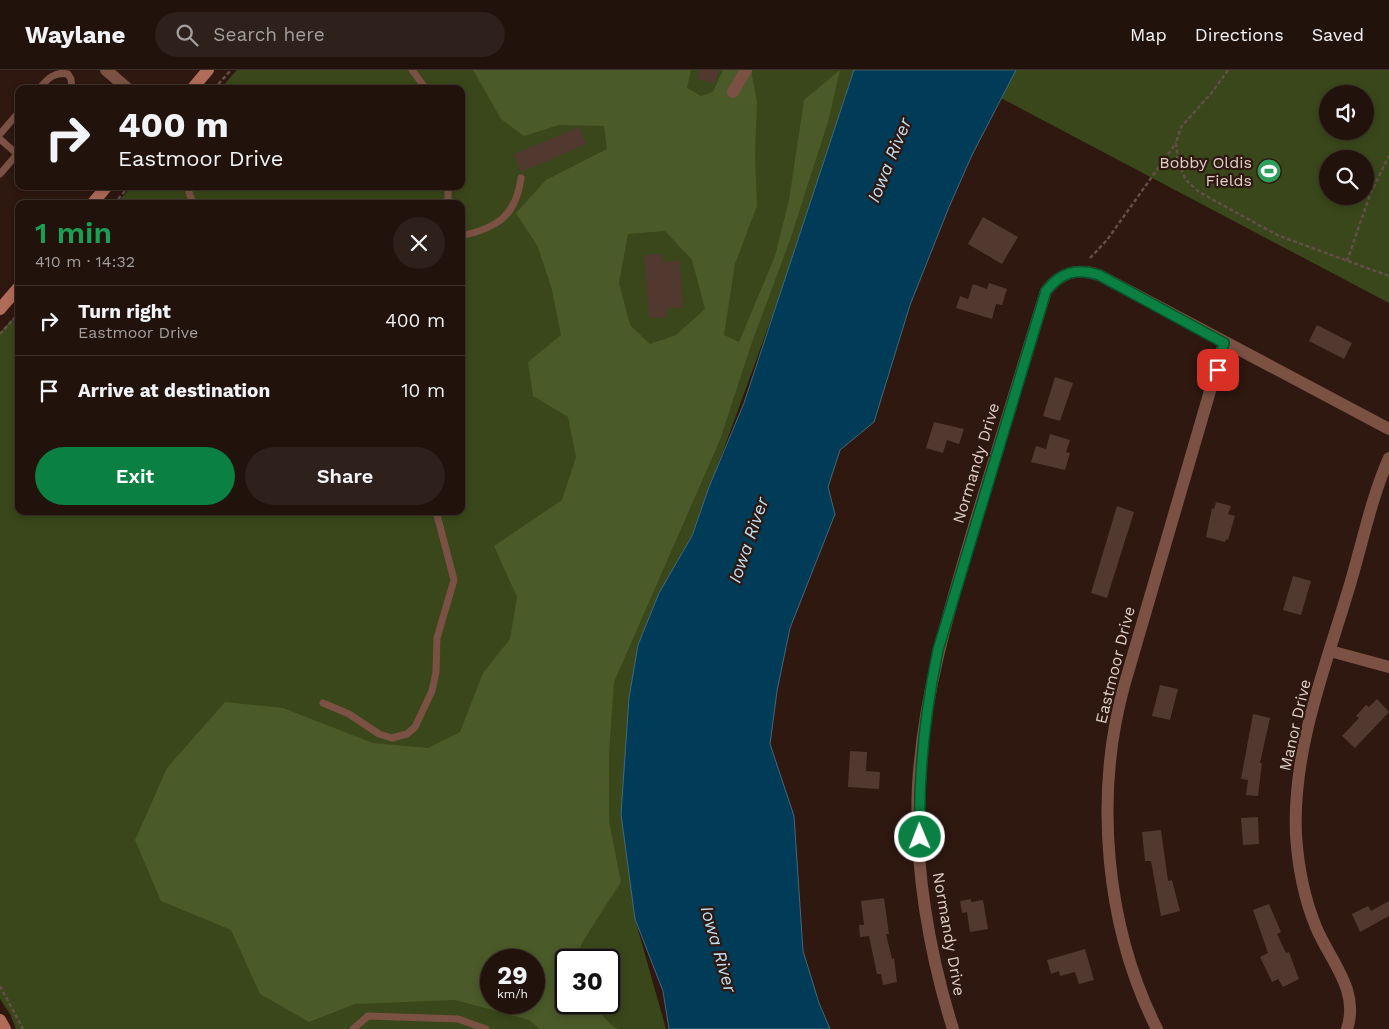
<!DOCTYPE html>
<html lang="en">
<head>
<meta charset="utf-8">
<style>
	body { margin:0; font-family:"Work Sans",sans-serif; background:#2e201a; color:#f1f3f6; height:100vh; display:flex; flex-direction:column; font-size:19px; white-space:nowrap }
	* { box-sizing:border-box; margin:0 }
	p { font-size:16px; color:#a29e9d }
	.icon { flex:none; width:28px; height:28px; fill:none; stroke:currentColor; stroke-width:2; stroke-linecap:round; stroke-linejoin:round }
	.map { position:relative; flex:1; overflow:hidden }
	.details { position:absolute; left:15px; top:130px; width:450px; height:315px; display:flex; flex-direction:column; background:#22120c; border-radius:10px; box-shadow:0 2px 8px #0003,0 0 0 1px #3f322d }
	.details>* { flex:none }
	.banner { position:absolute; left:15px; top:15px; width:450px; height:105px; border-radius:10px; box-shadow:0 2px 8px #0003,0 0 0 1px #3f322d; background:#22120c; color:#f1f3f6; overflow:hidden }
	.buttons { position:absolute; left:1319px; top:15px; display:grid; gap:10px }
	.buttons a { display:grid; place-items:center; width:55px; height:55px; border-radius:50%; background:#22120c; box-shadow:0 2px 8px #0003,0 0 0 1px #3f322d; font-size:25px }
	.speed { position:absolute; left:480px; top:879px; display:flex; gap:10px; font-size:25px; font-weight:700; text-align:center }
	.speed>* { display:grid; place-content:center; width:65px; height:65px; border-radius:50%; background:#22120c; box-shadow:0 2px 8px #0003,0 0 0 1px #3f322d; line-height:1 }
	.speed small { font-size:12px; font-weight:400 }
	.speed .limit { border:2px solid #111; border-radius:8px; background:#fff; color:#111 }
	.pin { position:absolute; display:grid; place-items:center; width:42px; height:42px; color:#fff; margin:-21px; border-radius:10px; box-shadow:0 2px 8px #0006 }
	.me { position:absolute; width:55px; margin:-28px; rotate:359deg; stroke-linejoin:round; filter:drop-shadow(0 0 4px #0008) }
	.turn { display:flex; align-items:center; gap:18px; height:105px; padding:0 20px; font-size:22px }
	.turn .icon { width:65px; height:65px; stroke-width:2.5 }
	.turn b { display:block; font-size:35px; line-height:42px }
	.round { display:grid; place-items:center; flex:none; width:52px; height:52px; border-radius:26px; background:#2e201a }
	.headline { display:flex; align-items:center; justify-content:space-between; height:85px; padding:0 20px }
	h1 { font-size:30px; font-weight:600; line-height:38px; color:#1e9e55 }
	.button { display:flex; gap:10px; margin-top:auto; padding:10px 20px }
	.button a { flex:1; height:58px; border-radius:30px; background:#0b8043; color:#fff; font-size:20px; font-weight:600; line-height:58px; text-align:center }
	.button a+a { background:#2e201a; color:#f1f3f6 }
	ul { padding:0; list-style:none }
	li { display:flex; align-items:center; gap:15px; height:70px; padding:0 20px; border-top:1px solid #3f322d }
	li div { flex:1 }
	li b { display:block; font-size:19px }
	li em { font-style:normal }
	header { display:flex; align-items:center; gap:30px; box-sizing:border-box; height:70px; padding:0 25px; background:#22120c; border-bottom:1px solid #3f322d }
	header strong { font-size:24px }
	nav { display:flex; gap:28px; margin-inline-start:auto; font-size:18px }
	.search { width:350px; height:45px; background:#2e201a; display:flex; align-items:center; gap:12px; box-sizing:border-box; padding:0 18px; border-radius:28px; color:#a29e9d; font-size:19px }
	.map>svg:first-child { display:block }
	.green { fill:#39471a; fill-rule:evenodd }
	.forest { fill:#4a5a28; fill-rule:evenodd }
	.water { fill:#003b58; stroke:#43687a }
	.building { fill:#513930 }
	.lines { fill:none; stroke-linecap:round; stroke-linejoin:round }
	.path { stroke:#634f48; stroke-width:2.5; stroke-dasharray:4 2.5; stroke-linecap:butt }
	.lane { stroke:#7b5144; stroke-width:7 }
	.street { stroke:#7b5144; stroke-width:12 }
	.secondary { stroke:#b06c58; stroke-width:12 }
	.route-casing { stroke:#07532c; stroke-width:12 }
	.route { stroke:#0b8043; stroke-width:9 }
	.labels { text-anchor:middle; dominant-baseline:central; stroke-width:4.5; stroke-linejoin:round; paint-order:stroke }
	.poi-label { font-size:16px; fill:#dfd0ca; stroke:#2e1810; text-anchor:end }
	.street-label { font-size:16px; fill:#dfd0ca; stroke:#2e1810 }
	.water-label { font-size:18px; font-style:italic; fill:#c1dff3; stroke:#2e1810 }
</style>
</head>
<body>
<header>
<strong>Waylane</strong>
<div class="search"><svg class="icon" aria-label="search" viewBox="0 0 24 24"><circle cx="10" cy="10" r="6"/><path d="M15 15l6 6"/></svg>Search here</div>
<nav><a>Map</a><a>Directions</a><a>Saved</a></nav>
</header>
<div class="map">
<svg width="1389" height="959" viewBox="0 0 1389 959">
	<rect width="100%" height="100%" fill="#2e1810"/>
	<!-- green -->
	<g class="green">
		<path d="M 237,0 L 862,0 L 692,466 L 635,849 L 666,959 L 16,959 L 10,944 L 0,929 L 0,262 L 19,242 L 19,441 L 461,441 L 461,134 L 116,134 L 132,116 L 461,116 L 461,19 L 220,19 ZM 491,890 L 534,890 L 534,932 L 491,932 ZM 566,890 L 609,890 L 609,932 L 566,932 Z"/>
		<path d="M 1015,0 L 1389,0 L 1389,233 L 1001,28 ZM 1328,24 L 1365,24 L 1365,61 L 1328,61 ZM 1328,89 L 1365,89 L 1365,126 L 1328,126 Z"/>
	</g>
	<!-- forest -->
	<path class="forest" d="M 473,0 L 691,0 L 687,18 L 701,26 L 713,22 L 723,0 L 751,0 L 757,32 L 755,85 L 757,136 L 735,194 L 724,265 L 739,272 L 775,186 L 789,130 L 804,30 L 840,0 L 828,52 L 790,170 L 751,275 L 720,370 L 614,612 L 609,683 L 609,751 L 621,812 L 583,871 L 575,890 L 566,890 L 566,911 L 562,920 L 566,922 L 566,932 C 573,933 581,931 587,933 C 601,938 605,953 618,959 L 540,959 L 529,950 L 455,930 L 355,934 L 309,952 L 260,924 L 231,860 L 161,831 L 135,770 L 167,698 L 225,632 L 283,638 L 373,673 L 428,678 L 460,662 L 483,603 L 510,569 L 517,527 L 494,476 L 562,430 L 576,387 L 568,347 L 533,326 L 528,292 L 561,265 L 552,220 L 538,177 L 516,143 L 546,110 L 607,79 L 604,56 L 559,55 L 524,66 L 501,49 ZM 665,161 L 692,190 L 705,239 L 676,265 L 650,274 L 630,255 L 619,213 L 628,164 ZM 491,890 L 534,890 L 534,932 L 491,932 Z"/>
	<!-- water -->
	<path class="water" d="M 854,0 L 1016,0 L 972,85 L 949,137 L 910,235 L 874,352 L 840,380 L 828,417 L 835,444 L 790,558 L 777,621 L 770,674 L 794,746 L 803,881 L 819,933 L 830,959 L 669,959 L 663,921 L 635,849 L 621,744 L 629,628 L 638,575 L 659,523 L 692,466 L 709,417 L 744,333 Z"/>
	<!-- building -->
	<g class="building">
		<path d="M 699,0 L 719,0 L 715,13 L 697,9 Z"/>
		<path d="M 580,57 L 586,74 L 521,102 L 514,84 Z"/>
		<path d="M 983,147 L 1018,167 L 1002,194 L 968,174 Z"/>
		<path d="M 662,184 L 663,192 L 680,190 L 683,237 L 667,239 L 667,247 L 649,248 L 644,185 Z"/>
		<path d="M 989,213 L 1007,219 L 1002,235 L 996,234 L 992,249 L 956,238 L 960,226 L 968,229 L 973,214 L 987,219 Z"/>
		<path d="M 1317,255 L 1352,273 L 1344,289 L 1309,271 Z"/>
		<path d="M 1055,307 L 1073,313 L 1060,351 L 1043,346 Z"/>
		<path d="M 934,352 L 964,359 L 959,374 L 947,370 L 943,383 L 926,378 Z"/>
		<path d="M 1050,364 L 1070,370 L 1066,382 L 1070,383 L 1065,400 L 1031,392 L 1036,376 L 1046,379 Z"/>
		<path d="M 1216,432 L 1231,436 L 1228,444 L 1235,446 L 1228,470 L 1226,469 L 1225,472 L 1206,467 L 1212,438 L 1214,439 Z"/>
		<path d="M 1117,436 L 1134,442 L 1107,528 L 1091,523 Z"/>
		<path d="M 1293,506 L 1311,511 L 1301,545 L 1283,540 Z"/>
		<path d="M 1160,615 L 1178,619 L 1170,650 L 1152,646 Z"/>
		<path d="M 1377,629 L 1389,642 L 1355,678 L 1342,666 L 1359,648 L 1356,646 L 1366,635 L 1369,637 Z"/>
		<path d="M 1253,644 L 1270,648 L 1260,693 L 1262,693 L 1258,726 L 1246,725 L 1248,710 L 1241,709 Z"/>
		<path d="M 850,681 L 867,682 L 866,701 L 880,702 L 879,719 L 848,717 Z"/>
		<path d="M 1258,747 L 1259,774 L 1243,775 L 1241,748 Z"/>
		<path d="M 1161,760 L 1168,811 L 1172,810 L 1180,841 L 1161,846 L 1151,791 L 1145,791 L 1142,762 Z"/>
		<path d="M 884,828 L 889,864 L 886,864 L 892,889 L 894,888 L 897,912 L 883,915 L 881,904 L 877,904 L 869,866 L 860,867 L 859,855 L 864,855 L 861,831 Z"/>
		<path d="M 971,829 L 971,832 L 983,830 L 988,859 L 970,862 L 967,842 L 962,843 L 960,831 Z"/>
		<path d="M 1389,831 L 1389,846 L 1360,862 L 1352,844 L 1368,836 L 1371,841 Z"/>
		<path d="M 1269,834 L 1281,862 L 1277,864 L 1286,883 L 1289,882 L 1299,909 L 1283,917 L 1278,909 L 1272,912 L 1260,887 L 1268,883 L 1253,840 Z"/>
		<path d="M 1085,879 L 1094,910 L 1079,914 L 1075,902 L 1060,906 L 1059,901 L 1051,904 L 1047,890 Z"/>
	</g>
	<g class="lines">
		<!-- path -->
		<g class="path">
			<path d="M 1228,0 L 1213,21 L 1181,57 L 1176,73 L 1178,92 L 1186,110 L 1199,122 L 1277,165 L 1389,206"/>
			<path d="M 214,19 L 231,0"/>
			<path d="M 114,134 L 129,116"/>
			<path d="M 1090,188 L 1107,170 L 1176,73"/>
			<path d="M 1347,191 L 1371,122 L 1389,86"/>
			<path d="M 0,264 L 19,243"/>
			<path d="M 0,916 L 23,959"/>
		</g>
		<!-- lane -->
		<g class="lane">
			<path d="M 412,0 L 426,19"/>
			<path d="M 39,19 C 47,9 55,1 68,4 L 71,9 L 72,19"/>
			<path d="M 0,64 L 19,42"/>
			<path d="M 0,69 L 17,84"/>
			<path d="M 0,104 L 19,82"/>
			<path d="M 187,116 L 193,134"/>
			<path d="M 448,134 L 448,116"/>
			<path d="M 461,166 C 497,158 516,146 521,108"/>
			<path d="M 323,633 L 349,644 L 379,664 L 392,668 L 407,664 L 415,657 L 432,621 L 436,602 L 437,568 L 454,510 L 436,441"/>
			<path d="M 353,959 L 368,946 L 458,949 L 486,959"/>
		</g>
		<!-- street -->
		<g class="street">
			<path d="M 106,0 L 128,19"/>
			<path d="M 733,22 L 746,0"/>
			<path d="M 1330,581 L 1389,597"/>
			<path d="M 953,959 C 929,883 914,795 918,715 C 924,619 951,534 978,443 C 1000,369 1023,295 1046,221 C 1061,202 1076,198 1099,205 L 1389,359"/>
			<path d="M 1157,959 C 1105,856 1094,726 1124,616 L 1224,273"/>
			<path d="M 1347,959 C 1360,920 1330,891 1316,857 C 1304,828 1298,796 1296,765 C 1292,678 1327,593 1351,511 C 1363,470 1372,426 1389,388"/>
		</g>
		<!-- secondary -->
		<g class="secondary">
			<path d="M 192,19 L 208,0"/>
			<path d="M 92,134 L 107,116"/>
			<path d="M 0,239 L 19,217"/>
			<path d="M 0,950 L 5,959"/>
		</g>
	</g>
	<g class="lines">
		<defs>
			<path id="route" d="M 920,767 C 918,704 925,643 938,580 L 1046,221 C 1061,202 1076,198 1099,205 L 1224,273 L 1218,300"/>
		</defs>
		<!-- route casing -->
		<use href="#route" class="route-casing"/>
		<!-- route -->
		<use href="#route" class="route"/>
	</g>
	<!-- icons -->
	<defs>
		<symbol id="stadium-disc" viewBox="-11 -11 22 22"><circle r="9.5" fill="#2e9e5b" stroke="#2e1810"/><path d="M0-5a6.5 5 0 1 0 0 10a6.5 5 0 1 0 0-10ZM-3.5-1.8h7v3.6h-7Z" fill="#fff"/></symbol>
	</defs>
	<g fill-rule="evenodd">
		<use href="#stadium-disc" x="1255" y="87" width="28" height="28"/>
	</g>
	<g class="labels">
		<!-- poi labels -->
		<g class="poi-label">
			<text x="1252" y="92">Bobby Oldis<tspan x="1252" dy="18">Fields</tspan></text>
		</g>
		<!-- street labels -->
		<g class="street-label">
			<text transform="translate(976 393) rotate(-73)">Normandy Drive</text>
			<text transform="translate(1115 595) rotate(-76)">Eastmoor Drive</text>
			<text transform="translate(1295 655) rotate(-77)">Manor Drive</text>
			<text transform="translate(949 864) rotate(80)">Normandy Drive</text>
		</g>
		<!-- water labels -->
		<g class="water-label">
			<text transform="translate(889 90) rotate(-68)">Iowa River</text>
			<text transform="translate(748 470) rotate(-71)">Iowa River</text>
			<text transform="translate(719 879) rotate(74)">Iowa River</text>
		</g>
	</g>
</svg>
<div class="buttons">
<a><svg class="icon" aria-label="sound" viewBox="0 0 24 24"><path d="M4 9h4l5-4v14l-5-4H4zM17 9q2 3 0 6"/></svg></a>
<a><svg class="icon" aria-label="search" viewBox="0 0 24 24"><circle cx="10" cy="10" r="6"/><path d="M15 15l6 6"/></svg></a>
</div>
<div class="speed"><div>29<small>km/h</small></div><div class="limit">30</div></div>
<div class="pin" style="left:1218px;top:300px;background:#d93025"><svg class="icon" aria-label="arrive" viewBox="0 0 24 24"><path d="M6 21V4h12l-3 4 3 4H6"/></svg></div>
<svg class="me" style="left:920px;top:767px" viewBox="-20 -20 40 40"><circle r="17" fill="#0b8043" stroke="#fff" stroke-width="3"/><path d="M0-11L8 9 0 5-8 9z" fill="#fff"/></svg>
<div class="banner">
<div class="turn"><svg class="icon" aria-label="right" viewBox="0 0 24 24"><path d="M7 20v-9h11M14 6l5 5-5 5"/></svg><div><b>400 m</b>Eastmoor Drive</div></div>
</div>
<section class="details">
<div class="headline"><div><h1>1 min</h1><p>410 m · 14:32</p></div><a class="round"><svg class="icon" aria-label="close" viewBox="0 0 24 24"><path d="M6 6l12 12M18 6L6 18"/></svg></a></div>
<ul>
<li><svg class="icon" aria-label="right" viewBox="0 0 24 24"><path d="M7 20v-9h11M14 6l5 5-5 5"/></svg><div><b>Turn right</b><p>Eastmoor Drive</p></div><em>400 m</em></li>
<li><svg class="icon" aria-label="arrive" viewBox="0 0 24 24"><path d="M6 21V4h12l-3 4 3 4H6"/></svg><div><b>Arrive at destination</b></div><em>10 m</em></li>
</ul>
<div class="button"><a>Exit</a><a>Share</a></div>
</section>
</div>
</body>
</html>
